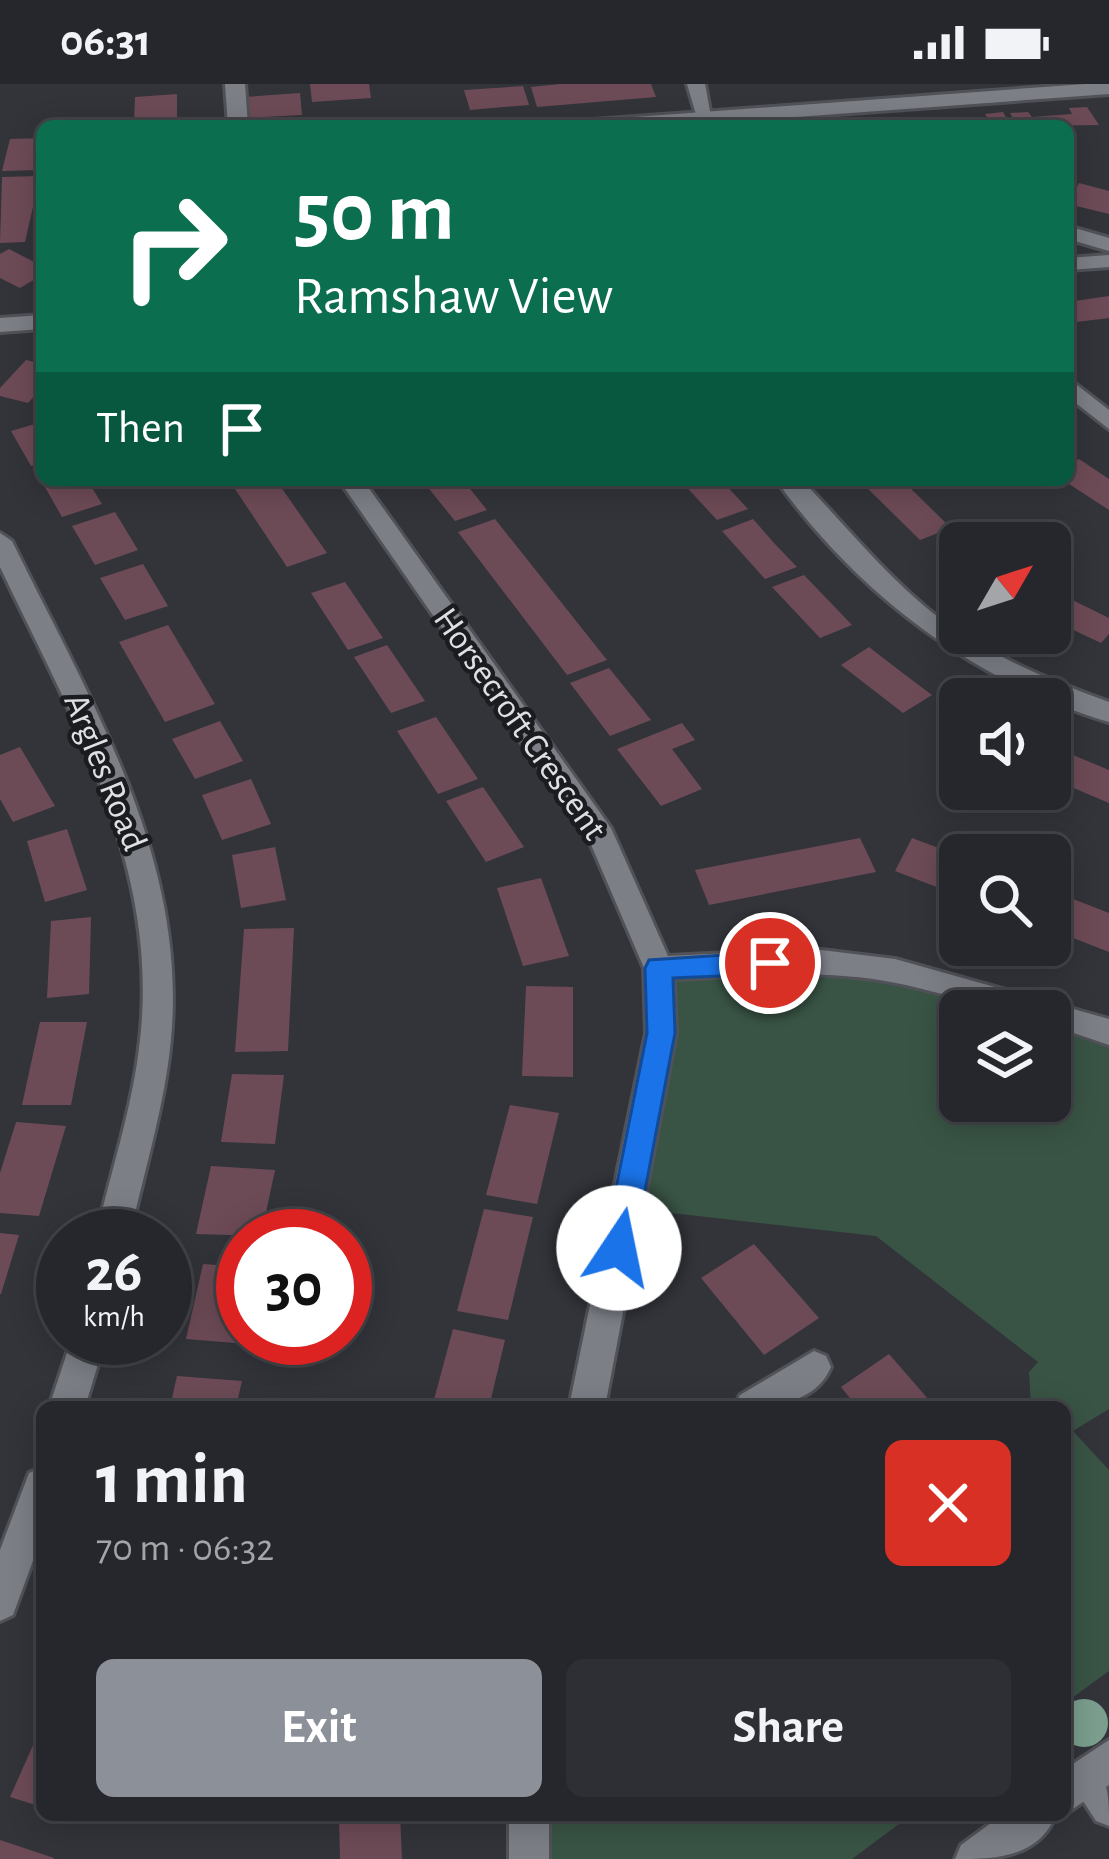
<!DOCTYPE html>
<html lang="en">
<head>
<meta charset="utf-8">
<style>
	body { margin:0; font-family:"Alegreya Sans",sans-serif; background:#2e2f34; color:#f1f3f6; height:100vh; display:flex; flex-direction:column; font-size:45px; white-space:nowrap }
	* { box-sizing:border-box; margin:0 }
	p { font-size:39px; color:#a4a5a9 }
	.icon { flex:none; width:66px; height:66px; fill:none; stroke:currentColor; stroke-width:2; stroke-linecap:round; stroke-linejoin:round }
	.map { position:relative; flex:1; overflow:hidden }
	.panel { position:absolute; left:36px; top:1317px; width:1035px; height:420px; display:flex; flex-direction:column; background:#26272c; border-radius:18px; box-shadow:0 6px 30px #0003,0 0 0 3px #424448 }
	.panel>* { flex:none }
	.guide { position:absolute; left:36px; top:36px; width:1038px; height:366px; border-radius:18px; box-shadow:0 6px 30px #0003,0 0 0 3px #424448; background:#0b6e4f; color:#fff; overflow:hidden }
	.needle { width:78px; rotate:51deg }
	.buttons { position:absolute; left:939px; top:438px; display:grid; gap:24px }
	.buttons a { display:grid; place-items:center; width:132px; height:132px; border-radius:18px; background:#26272c; box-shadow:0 6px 30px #0003,0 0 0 3px #424448; font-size:60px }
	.speed { position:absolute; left:36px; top:1125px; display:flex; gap:24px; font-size:60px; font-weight:700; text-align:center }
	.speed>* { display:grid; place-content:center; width:156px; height:156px; border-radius:50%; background:#26272c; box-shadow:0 6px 30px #0003,0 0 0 3px #424448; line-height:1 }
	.speed small { font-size:30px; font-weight:400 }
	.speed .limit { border:18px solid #d22; background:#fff; color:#111 }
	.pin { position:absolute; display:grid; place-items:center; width:102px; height:102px; color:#fff; margin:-51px; border:6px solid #fff; border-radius:50%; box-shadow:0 3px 12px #0007 }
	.me { position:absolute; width:132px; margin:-66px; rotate:11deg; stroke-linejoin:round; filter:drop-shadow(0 0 9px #0008) }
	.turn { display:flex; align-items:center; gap:42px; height:252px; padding:0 60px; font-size:54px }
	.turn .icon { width:156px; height:156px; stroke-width:2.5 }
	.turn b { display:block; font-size:84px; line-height:102px }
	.then { display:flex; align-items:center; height:114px; padding:0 60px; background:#0003; gap:24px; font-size:45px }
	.round { display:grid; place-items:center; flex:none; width:126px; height:126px; border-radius:18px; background:#2e2f34 }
	.summary { display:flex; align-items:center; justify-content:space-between; height:204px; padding:0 60px }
	h1 { font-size:72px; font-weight:600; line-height:90px }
	.primary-button { display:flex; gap:24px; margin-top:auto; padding:24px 60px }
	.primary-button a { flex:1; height:138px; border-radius:18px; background:#8c9099; color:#fff; font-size:48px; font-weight:600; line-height:138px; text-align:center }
	.primary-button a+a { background:#2e2f34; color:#f1f3f6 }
	.status { display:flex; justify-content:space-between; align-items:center; height:84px; padding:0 60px; background:#26272c; direction:ltr }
	.status svg { height:33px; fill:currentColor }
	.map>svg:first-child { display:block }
	.green { fill:#395445 }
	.building { fill:#6d4b56 }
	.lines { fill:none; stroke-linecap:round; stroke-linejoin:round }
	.service-casing { stroke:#515258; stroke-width:6 }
	.minor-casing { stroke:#515258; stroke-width:6 }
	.service { fill:#7d7f87; fill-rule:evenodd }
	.minor { fill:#7d7f87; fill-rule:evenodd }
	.tree { fill:#7b9e8e }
	.route { fill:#1a73e8; stroke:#114b97; stroke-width:3 }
	.labels { text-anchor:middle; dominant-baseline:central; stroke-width:9; stroke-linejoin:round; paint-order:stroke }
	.street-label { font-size:36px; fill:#dfe0e4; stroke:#1b1c1f }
</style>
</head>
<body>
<div class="status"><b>06:31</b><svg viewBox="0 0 49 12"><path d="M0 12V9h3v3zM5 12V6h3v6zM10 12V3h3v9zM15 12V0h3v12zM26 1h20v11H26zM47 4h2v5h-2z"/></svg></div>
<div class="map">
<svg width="1109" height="1775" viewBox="0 0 1109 1775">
	<rect width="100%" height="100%" fill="#32343a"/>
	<!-- green -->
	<g class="green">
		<path d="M 813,877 L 1008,915 L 1044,927 L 960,927 L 960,1017 L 1050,1017 L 1050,929 L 1109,948 L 1109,1325 L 1073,1347 L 1109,1386 L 1109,1587 L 1065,1619 L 1065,1323 L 1031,1323 L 1029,1288 L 1038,1278 L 876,1152 L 627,1124 L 659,884 Z"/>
		<path d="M 529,1731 L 911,1731 L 852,1775 L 529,1775 Z"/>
	</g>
	<!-- building -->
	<g class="building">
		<path d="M 310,0 L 369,0 L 371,14 L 312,18 Z"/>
		<path d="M 560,0 L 651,0 L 656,13 L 537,23 L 531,3 Z"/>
		<path d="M 523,2 L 529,21 L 470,26 L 464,6 Z"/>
		<path d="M 300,9 L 302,31 L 247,34 L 245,13 Z"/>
		<path d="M 177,10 L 177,36 L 134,39 L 135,13 Z"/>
		<path d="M 1087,23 L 1099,41 L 1017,42 L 1010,29 L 1028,28 L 1032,33 L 1072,30 L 1069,24 Z"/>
		<path d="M 1003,28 L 1011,42 L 950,42 L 950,39 L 988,35 L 985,30 Z"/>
		<path d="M 42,54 L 39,86 L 2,87 L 10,55 Z"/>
		<path d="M 40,92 L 25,158 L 0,159 L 2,93 Z"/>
		<path d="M 1079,99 L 1109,107 L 1109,130 L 1068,120 Z"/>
		<path d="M 9,165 L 42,182 L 42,191 L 20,204 L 0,194 L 0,170 Z"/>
		<path d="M 1109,212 L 1109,234 L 1068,239 L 1068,218 Z"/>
		<path d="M 26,276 L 42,280 L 42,303 L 28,319 L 0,312 L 0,304 Z"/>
		<path d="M 42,338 L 42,378 L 31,382 L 11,347 Z"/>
		<path d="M 1079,375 L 1109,395 L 1109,426 L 1063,396 L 1068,396 L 1068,382 Z"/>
		<path d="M 41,396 L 87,396 L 102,420 L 62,433 Z"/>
		<path d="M 229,396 L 276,396 L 327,469 L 287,483 Z"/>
		<path d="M 422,396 L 463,396 L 487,426 L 455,437 Z"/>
		<path d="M 680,396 L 721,396 L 748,425 L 717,436 Z"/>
		<path d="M 859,396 L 902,396 L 951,444 L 920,456 Z"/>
		<path d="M 115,428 L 138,466 L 95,481 L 72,442 Z"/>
		<path d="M 495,435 L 607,576 L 567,591 L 458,448 Z"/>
		<path d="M 753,435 L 774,459 L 797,483 L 765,495 L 722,447 Z"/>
		<path d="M 963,452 L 973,459 L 960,459 L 960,483 L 938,469 Z"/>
		<path d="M 143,480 L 168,522 L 125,536 L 100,494 Z"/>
		<path d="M 804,491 L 852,541 L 820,554 L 772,503 Z"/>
		<path d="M 345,498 L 383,554 L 348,566 L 311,509 Z"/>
		<path d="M 1050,505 L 1109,534 L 1109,550 L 1101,559 L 1050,535 Z"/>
		<path d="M 168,541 L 215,620 L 165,638 L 119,558 Z"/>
		<path d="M 387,561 L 425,617 L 391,629 L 354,573 Z"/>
		<path d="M 869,563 L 900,587 L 932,611 L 903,629 L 841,581 Z"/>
		<path d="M 609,584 L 651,636 L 610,652 L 570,599 Z"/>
		<path d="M 436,633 L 478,695 L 438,710 L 397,647 Z"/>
		<path d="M 220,637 L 243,677 L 195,695 L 172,655 Z"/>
		<path d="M 682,639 L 695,656 L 672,665 L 702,705 L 661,722 L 617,665 Z"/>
		<path d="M 20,663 L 55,722 L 13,738 L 0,715 L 0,671 Z"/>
		<path d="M 1056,664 L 1109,686 L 1109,719 L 1050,694 L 1050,673 Z"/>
		<path d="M 251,695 L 271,740 L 222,756 L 202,711 Z"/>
		<path d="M 483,703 L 524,763 L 486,778 L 446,717 Z"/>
		<path d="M 67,745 L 87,806 L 45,818 L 27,757 Z"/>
		<path d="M 860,754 L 876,788 L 709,821 L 695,786 Z"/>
		<path d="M 912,754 L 960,772 L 960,812 L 895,787 Z"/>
		<path d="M 275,763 L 286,816 L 241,824 L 232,771 Z"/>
		<path d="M 541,794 L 569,872 L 523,882 L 497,804 Z"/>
		<path d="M 1050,806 L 1109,829 L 1109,868 L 1050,845 Z"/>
		<path d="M 91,833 L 89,910 L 47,914 L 51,837 Z"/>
		<path d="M 294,844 L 288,967 L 235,968 L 244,845 Z"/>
		<path d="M 526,902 L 573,903 L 573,993 L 522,992 Z"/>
		<path d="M 40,938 L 87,938 L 71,1021 L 22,1021 Z"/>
		<path d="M 232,990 L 284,991 L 275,1060 L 221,1058 Z"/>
		<path d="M 510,1021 L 559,1029 L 537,1120 L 486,1111 Z"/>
		<path d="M 16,1038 L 66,1042 L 39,1132 L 0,1129 L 0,1089 Z"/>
		<path d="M 211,1082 L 275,1086 L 261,1152 L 196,1150 Z"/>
		<path d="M 484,1125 L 533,1133 L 508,1236 L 457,1227 Z"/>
		<path d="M 0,1149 L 19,1151 L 1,1210 L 0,1210 Z"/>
		<path d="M 754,1160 L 819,1234 L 764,1271 L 701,1194 Z"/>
		<path d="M 203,1180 L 243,1183 L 243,1254 L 248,1254 L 247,1260 L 186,1255 Z"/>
		<path d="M 453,1245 L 505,1256 L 489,1323 L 432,1323 Z"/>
		<path d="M 889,1270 L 935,1323 L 857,1323 L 841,1303 Z"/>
		<path d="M 177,1292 L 242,1297 L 236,1323 L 170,1323 Z"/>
		<path d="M 42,1641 L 42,1723 L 10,1713 Z"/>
		<path d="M 339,1731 L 400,1731 L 402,1775 L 340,1775 Z"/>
		<path d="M 0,1756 L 54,1774 L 53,1775 L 0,1775 Z"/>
	</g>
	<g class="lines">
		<defs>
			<g id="service">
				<path d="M 687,0 L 705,0 L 712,38 L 697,34 Z"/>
				<path d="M 1086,1676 C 1109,1688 1109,1714 1109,1742 L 1096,1737 L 1068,1694 L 1073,1681 Z"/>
			</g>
			<g id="minor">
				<path d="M 225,0 L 245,0 L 248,42 L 228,42 Z"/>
				<path d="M 1085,0 L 1109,0 L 1109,10 L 674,42 L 584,42 L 594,36 Z"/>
				<path d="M 1068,142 L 1109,154 L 1109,167 L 1068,155 Z"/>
				<path d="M 1109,171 L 1109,183 L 1068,186 L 1068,174 Z"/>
				<path d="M 42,231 L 42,245 L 0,248 L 0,234 Z"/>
				<path d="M 1068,294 L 1109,326 L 1109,345 L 1068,313 Z"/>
				<path d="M 339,396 L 363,396 L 611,744 L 668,872 L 813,865 L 895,875 L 1109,935 L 1109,961 L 1050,941 L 1050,927 C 987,927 955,911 896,899 C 823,884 748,892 674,895 L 676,949 L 605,1323 L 569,1323 L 646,949 L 644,884 L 589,756 Z"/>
				<path d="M 776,396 L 802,396 C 845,441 885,491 934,530 C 985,570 1047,595 1109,618 L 1109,638 C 974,598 859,511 776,396 Z"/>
				<path d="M 0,449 L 12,457 C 89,615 188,773 171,955 C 165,1021 144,1087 130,1152 L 96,1152 C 111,1087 133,1022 140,956 C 160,783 72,634 0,483 Z"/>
				<path d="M 72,1254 L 106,1254 L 85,1323 L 49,1323 Z"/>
				<path d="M 814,1267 L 826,1272 L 831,1283 C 815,1321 770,1323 734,1323 L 740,1311 Z"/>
				<path d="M 42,1383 L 42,1452 L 13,1531 L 0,1537 L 0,1466 L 29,1389 Z"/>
				<path d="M 1109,1656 L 1109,1701 L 1065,1730 L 1065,1685 Z"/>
				<rect x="509" y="1731" width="40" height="44"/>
				<path d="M 1002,1731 L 1056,1731 C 1038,1774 995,1775 955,1775 L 961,1761 Z"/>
			</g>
		</defs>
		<!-- service casing -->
		<use href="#service" class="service-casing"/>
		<!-- minor casing -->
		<use href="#minor" class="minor-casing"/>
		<!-- service -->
		<use href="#service" class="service"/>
		<!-- minor -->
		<use href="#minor" class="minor"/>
	</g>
	<!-- trees -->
	<circle class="tree" cx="1084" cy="1639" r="24"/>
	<!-- route -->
	<path class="route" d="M 770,868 L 783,879 L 770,890 L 673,894 L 675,949 L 634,1164 L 630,1173 L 619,1177 L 608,1173 L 604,1164 L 647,949 L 645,884 L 649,876 Z"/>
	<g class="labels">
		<!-- street labels -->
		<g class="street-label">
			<text transform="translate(520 640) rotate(55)">Horsecroft Crescent</text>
			<text transform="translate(105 688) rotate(68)">Argles Road</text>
		</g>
	</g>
</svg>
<div class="buttons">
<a><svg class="needle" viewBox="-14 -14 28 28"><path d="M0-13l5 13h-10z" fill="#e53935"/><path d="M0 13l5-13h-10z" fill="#a4a5a9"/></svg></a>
<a><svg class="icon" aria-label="sound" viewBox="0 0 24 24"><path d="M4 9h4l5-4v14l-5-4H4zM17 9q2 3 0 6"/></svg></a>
<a><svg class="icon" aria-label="search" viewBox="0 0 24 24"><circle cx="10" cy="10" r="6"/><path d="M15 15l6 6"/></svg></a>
<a><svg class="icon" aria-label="layers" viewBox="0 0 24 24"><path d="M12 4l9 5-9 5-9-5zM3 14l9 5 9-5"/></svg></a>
</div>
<div class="speed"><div>26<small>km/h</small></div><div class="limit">30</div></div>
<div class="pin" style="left:770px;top:879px;background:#d93025"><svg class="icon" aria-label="arrive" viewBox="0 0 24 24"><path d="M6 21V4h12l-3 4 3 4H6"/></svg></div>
<svg class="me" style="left:619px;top:1164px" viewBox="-20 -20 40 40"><circle r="19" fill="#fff"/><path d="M0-13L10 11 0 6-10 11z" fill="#1a73e8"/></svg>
<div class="guide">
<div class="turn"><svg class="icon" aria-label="right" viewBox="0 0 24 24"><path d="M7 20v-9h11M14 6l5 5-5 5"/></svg><div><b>50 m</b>Ramshaw View</div></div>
<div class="then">Then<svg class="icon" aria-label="arrive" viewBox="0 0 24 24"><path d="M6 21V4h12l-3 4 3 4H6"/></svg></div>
</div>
<section class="panel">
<div class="summary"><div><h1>1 min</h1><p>70 m · 06:32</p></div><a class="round" style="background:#d93025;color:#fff"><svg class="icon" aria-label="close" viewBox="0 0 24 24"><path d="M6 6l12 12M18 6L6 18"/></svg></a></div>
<div class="primary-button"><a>Exit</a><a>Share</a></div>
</section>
</div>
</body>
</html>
